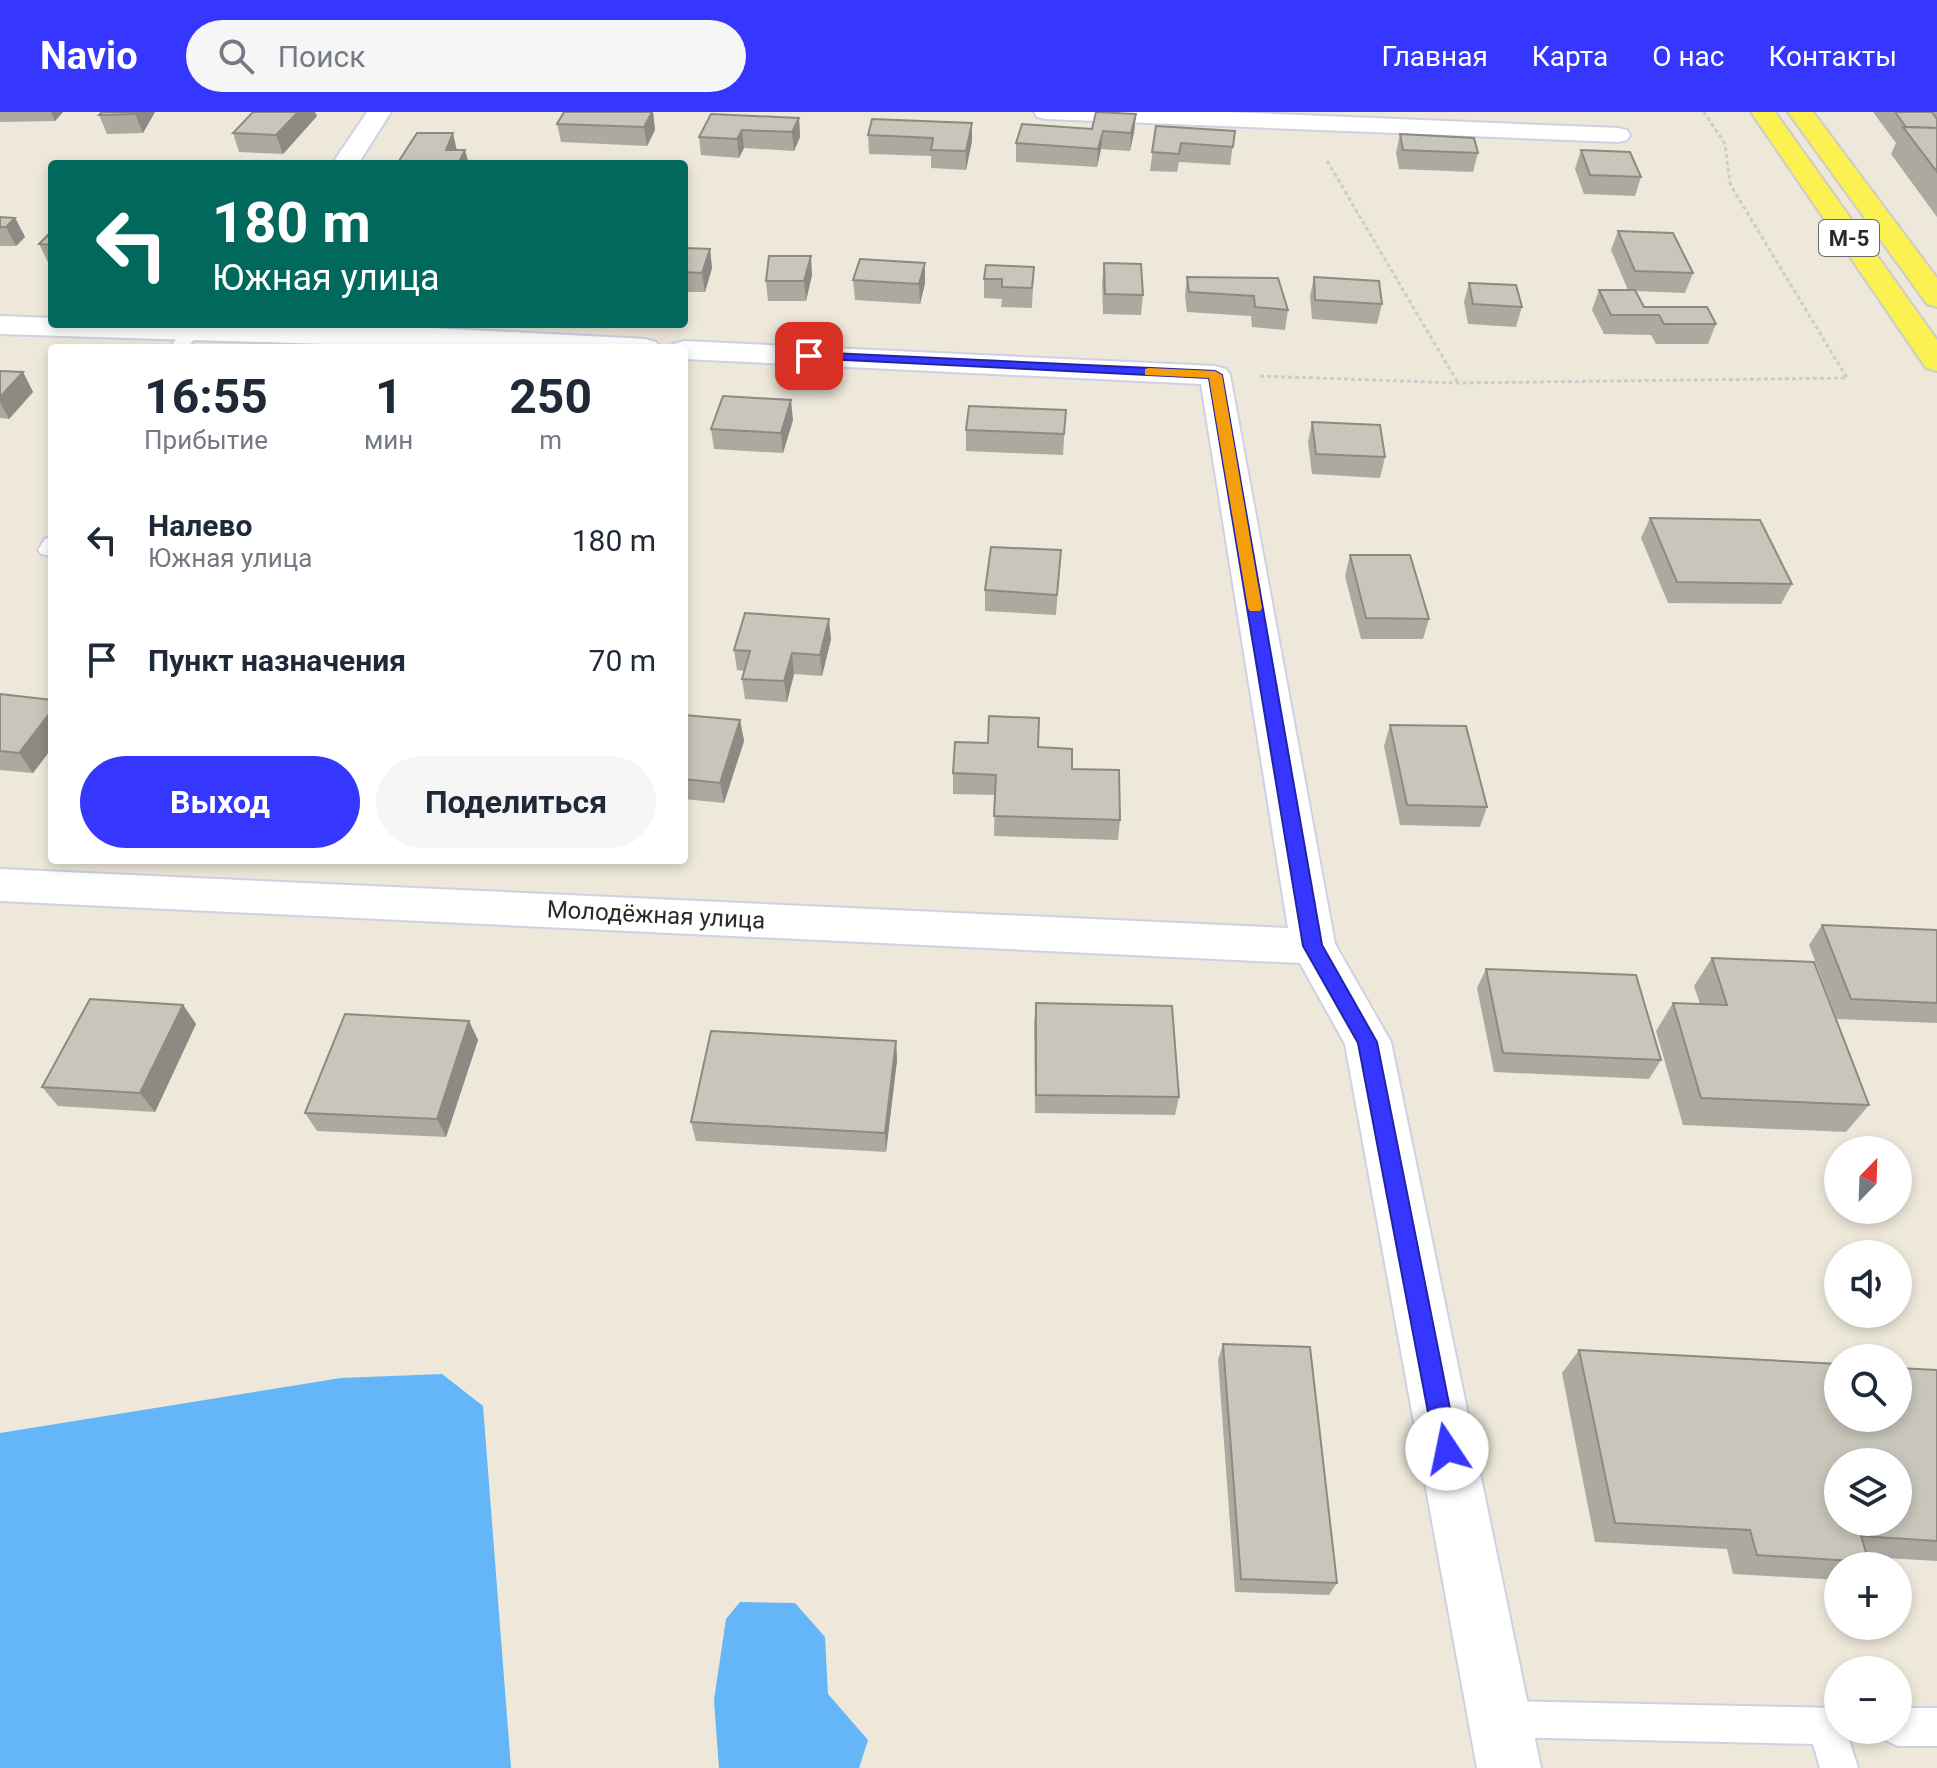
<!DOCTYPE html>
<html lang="ru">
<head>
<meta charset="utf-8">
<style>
	body { margin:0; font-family:Roboto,sans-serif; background:#f6f6f7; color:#1f2937; height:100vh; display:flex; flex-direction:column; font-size:30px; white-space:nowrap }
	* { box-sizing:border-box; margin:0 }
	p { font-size:26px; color:#747a83 }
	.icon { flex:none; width:44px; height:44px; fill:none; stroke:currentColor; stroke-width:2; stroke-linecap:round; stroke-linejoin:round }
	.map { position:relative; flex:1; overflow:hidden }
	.details { position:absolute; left:48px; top:232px; width:640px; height:520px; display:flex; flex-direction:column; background:#fff; border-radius:8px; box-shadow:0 4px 12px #0003 }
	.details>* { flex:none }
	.hud { position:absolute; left:48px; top:48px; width:640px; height:168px; border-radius:8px; box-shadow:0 4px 12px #0003; background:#00695c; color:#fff; overflow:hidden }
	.needle { width:52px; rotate:23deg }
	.controls { position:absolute; left:1824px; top:1024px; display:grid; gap:16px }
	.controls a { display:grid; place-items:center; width:88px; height:88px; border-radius:50%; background:#fff; box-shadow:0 4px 12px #0003; font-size:40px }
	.pin { position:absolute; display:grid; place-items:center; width:68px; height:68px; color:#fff; margin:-34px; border-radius:16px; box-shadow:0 4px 12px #0006 }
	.me { position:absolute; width:88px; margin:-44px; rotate:349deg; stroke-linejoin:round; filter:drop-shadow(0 0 6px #0008) }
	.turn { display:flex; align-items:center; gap:28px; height:168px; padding:0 32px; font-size:36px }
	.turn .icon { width:104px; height:104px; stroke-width:2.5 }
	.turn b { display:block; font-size:56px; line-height:68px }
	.eta { display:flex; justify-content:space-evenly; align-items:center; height:136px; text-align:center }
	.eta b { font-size:48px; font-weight:700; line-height:56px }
	.button { display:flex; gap:16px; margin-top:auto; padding:16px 32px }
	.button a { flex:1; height:92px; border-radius:48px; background:#3537ff; color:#fff; font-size:32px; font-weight:700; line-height:92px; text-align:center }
	.button a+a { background:#f6f6f7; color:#1f2937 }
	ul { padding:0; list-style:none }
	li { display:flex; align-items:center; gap:24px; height:120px; padding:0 32px }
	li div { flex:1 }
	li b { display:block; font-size:30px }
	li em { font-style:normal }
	header { display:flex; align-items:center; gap:48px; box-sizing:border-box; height:112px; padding:0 40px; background:#3537ff; color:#fff }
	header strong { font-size:38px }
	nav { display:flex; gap:44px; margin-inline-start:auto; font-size:28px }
	.search { width:560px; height:72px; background:#f6f6f7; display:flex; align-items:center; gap:20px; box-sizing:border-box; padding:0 28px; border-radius:44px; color:#747a83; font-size:30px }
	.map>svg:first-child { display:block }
	.water { fill:#65b6f8 }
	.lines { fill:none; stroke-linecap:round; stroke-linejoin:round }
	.lane-casing { stroke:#cfd0e4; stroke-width:4 }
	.street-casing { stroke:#cfd0e4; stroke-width:4 }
	.primary-casing { stroke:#ccc; stroke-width:4 }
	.path { stroke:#ccc; stroke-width:3; stroke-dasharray:4 3; stroke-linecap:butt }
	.lane { fill:#fff; fill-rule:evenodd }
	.street { fill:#fff; fill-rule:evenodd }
	.primary { fill:#fbf251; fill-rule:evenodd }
	.wall { fill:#aca9a0 }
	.shaded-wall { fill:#8c8a82 }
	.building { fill:#c8c5ba; stroke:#8c8a82; stroke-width:2; fill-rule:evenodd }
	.route { fill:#3537ff; stroke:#2224a6; stroke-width:2 }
	.slow { fill:#f59e0b }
	.labels { text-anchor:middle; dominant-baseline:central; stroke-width:7; stroke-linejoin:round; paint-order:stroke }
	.shield { fill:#fff; stroke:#6a6a6a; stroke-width:2 }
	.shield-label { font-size:22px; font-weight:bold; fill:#2a2a2a }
	.street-label { font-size:24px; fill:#2a2a2a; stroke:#fff }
</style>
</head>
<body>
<header>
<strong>Navio</strong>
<div class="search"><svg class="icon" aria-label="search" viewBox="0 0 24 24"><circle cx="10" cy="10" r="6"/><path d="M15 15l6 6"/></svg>Поиск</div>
<nav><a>Главная</a><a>Карта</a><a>О нас</a><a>Контакты</a></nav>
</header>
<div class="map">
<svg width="1937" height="1656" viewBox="0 0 1937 1656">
	<rect width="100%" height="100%" fill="#ede8da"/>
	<!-- water -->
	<g class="water">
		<path d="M 442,1262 L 483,1294 L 511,1656 L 0,1656 L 0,1321 L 341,1266 Z"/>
		<path d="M 740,1490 L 795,1491 L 825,1525 L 828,1582 L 868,1628 L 859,1656 L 719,1656 L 714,1588 L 726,1507 Z"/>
	</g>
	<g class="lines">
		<defs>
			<g id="lane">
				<path d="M 191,213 L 200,218 L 188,236 L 170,236 L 185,214 Z"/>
				<path d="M 52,425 L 52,444 L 41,442 L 38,438 L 45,427 Z"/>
				<path d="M 1500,1589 L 1838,1596 L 1838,1618 L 1855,1618 L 1849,1628 L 1858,1656 L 1820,1656 L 1813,1632 L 1500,1625 L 1487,1620 L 1482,1607 L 1487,1594 Z"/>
				<path d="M 1898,1596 L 1937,1596 L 1937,1634 L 1898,1634 L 1885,1628 L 1881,1618 L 1898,1618 Z"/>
			</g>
			<g id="street">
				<path d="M 367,0 L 391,0 L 358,52 L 332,52 Z"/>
				<path d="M 1034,0 L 1229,0 L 1618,16 L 1627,18 L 1630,23 L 1627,28 L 1618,30 L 1046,7 L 1037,5 Z"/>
				<path d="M 0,204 L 52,206 L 52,212 L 357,212 L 645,227 L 656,230 L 660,236 L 452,236 L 0,222 Z"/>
				<path d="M 684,229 L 1215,254 L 1226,257 L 1230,263 L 1335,832 L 1391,930 L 1541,1656 L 1477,1656 L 1345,932 L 1300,851 L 0,789 L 0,757 L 1288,816 L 1201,272 L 684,247 L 684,236 L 670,236 L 673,232 Z"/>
			</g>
			<g id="primary">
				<path d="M 1751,0 L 1775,0 L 1937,228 L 1937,259 L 1926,256 Z"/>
				<path d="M 1788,0 L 1813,0 L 1937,166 L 1937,195 L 1927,192 Z"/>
			</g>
		</defs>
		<!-- lane casing -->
		<use href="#lane" class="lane-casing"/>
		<!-- street casing -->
		<use href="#street" class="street-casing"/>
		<!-- primary casing -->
		<use href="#primary" class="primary-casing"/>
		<!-- path -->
		<g class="path">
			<path d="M 1327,49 L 1458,271"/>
			<path d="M 1260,264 L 1458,271 L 1847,266 L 1730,72 L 1725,32 L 1704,0"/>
		</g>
		<!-- lane -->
		<use href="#lane" class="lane"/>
		<!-- street -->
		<use href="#street" class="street"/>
		<!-- primary -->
		<use href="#primary" class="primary"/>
	</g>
	<!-- wall -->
	<g class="wall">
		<path d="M 0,0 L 63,0 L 55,9 L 0,10 Z"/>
		<path d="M 155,0 L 143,21 L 107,22 L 99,3 Z"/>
		<path d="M 653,0 L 655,18 L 647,34 L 561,30 L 557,12 Z"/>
		<path d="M 1873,0 L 1937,0 L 1937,105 L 1891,42 L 1896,31 Z"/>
		<path d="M 1136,2 L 1134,20 L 1130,39 L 1101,37 L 1097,55 L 1016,50 L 1016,31 L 1092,17 Z"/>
		<path d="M 317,4 L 283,42 L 239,40 L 233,21 Z"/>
		<path d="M 799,6 L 800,25 L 794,39 L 744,36 L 739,46 L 701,43 L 699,25 Z"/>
		<path d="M 872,7 L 972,29 L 966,58 L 931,56 L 931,44 L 869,42 L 868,23 Z"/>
		<path d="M 1156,14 L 1235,19 L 1230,53 L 1179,50 L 1177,60 L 1150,59 Z"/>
		<path d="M 1400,22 L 1478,41 L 1473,60 L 1399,57 L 1396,41 Z"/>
		<path d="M 1581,38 L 1641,65 L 1635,84 L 1584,82 L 1575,57 Z"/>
		<path d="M 0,105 L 15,106 L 25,125 L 16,134 L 0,134 Z"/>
		<path d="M 52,119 L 52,152 L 49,152 L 39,132 Z"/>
		<path d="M 1618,119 L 1693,161 L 1685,181 L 1635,179 L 1644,195 L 1716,212 L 1708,232 L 1656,232 L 1651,223 L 1604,222 L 1592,198 L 1599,178 L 1628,178 L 1611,138 Z"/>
		<path d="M 684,136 L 710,137 L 712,156 L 705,180 L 684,180 Z"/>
		<path d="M 925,151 L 925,171 L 920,192 L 855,188 L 853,168 Z"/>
		<path d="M 1104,151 L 1143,183 L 1141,203 L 1103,202 L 1102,171 Z"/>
		<path d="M 1034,155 L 1032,196 L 1001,195 L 1002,187 L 984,186 L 984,167 Z"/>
		<path d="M 812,163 L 806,189 L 768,189 L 766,169 Z"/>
		<path d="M 1187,165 L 1278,166 L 1288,198 L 1285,218 L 1252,215 L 1251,204 L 1187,200 L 1185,184 Z"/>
		<path d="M 1314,165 L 1382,192 L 1377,212 L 1312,207 L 1310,184 Z"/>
		<path d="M 1469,171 L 1522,195 L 1516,215 L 1468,212 L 1464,190 Z"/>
		<path d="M 0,259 L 23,260 L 33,280 L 9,307 L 0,306 Z"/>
		<path d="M 1066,298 L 1063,343 L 966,339 L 966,318 Z"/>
		<path d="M 793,308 L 783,341 L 714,337 L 711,317 Z"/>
		<path d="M 1312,310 L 1385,345 L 1380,366 L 1312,362 L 1308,330 Z"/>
		<path d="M 1650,406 L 1792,472 L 1781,492 L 1668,491 L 1641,426 Z"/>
		<path d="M 1061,438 L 1056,503 L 985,499 L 985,478 Z"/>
		<path d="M 1350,443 L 1429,507 L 1423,527 L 1361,527 L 1345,464 Z"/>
		<path d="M 831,527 L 822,564 L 794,562 L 787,590 L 745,587 L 742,567 L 744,559 L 737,558 L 734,538 Z"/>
		<path d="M 0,582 L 52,588 L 52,636 L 33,661 L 0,658 Z"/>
		<path d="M 684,603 L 740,608 L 744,629 L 724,691 L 684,687 Z"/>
		<path d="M 1390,613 L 1487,695 L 1480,715 L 1400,713 L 1384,634 Z"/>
		<path d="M 1038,635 L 1072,657 L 1120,708 L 1118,728 L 994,724 L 995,683 L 953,682 L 953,661 Z"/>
		<path d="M 1822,813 L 1937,818 L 1937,911 L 1837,907 L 1809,833 Z"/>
		<path d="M 1712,846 L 1869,993 L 1846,1020 L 1683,1013 L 1656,919 L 1673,891 L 1700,892 L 1694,874 Z"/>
		<path d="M 1486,857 L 1661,948 L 1649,967 L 1494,960 L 1477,876 Z"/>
		<path d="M 1036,891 L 1179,985 L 1175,1003 L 1035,1001 L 1034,910 Z"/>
		<path d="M 183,893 L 196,912 L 155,1000 L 58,994 L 42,975 Z"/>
		<path d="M 469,909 L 478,928 L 446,1025 L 317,1019 L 305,1001 Z"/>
		<path d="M 896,929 L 897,948 L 886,1040 L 696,1029 L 691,1010 Z"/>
		<path d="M 1223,1232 L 1337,1471 L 1329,1483 L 1235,1480 L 1218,1248 Z"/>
		<path d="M 1579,1238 L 1937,1258 L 1937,1449 L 1868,1445 L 1869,1450 L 1863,1454 L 1838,1454 L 1838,1468 L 1733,1462 L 1727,1437 L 1595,1430 L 1562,1261 Z"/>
	</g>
	<!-- shaded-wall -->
	<g class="shaded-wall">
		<path d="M 51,0 L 63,0 L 55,9 Z"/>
		<path d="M 136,0 L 155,0 L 143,21 L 135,2 Z"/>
		<path d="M 298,0 L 315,0 L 317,4 L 283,42 L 276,23 Z"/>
		<path d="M 653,0 L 655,18 L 647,34 L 644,15 Z"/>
		<path d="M 1136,2 L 1134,20 L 1130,39 L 1131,21 Z"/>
		<path d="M 799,6 L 800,25 L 794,39 L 792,20 Z"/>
		<path d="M 972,11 L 972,29 L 966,58 L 966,39 Z"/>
		<path d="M 742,18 L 744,36 L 739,46 L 737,27 Z"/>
		<path d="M 1103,19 L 1101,37 L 1097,55 L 1098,37 Z"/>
		<path d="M 453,21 L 457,39 L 446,38 Z"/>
		<path d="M 465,38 L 469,52 L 458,52 Z"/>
		<path d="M 15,106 L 25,125 L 16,134 L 6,115 Z"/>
		<path d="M 710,137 L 712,156 L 705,180 L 702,161 Z"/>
		<path d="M 811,144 L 812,163 L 806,189 L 804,169 Z"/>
		<path d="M 925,151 L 925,171 L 920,192 L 919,172 Z"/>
		<path d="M 23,260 L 33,280 L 9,307 L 0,290 L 0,285 Z"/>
		<path d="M 791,288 L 793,308 L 783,341 L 781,321 Z"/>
		<path d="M 829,507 L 831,527 L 822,564 L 820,543 Z"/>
		<path d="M 792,541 L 794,562 L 787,590 L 784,569 Z"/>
		<path d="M 52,598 L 52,636 L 33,661 L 19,641 Z"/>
		<path d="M 740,608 L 744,629 L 724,691 L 720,671 Z"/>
		<path d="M 183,893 L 196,912 L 155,1000 L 140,981 Z"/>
		<path d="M 469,909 L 478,928 L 446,1025 L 437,1007 Z"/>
		<path d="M 896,929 L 897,948 L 886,1040 L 885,1021 Z"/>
	</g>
	<!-- building -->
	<g class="building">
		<path d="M 102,0 L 136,0 L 135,2 L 99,3 Z"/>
		<path d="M 253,0 L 298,0 L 276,23 L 233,21 Z"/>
		<path d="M 564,0 L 652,0 L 644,15 L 557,12 Z"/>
		<path d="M 1096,0 L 1136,2 L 1131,21 L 1103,19 L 1098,37 L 1016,31 L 1022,12 L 1092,17 Z"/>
		<path d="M 1895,0 L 1932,0 L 1937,7 L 1937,16 L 1906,15 Z"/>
		<path d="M 711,2 L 799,6 L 792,20 L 742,18 L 737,27 L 699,25 Z"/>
		<path d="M 872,7 L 972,11 L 966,39 L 931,38 L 933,26 L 868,23 Z"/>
		<path d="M 1156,14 L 1235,19 L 1233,35 L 1181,31 L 1179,42 L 1152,40 Z"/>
		<path d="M 1903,15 L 1937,16 L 1937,60 Z"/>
		<path d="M 417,21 L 453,21 L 446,38 L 465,38 L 458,52 L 397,52 Z"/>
		<path d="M 1400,22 L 1474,26 L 1478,41 L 1403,38 Z"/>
		<path d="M 1581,38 L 1630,40 L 1641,65 L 1590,63 Z"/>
		<path d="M 607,50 L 665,52 L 607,52 Z"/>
		<path d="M 0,105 L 15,106 L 6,115 L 0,115 Z"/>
		<path d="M 52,119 L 52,133 L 39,132 Z"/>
		<path d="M 1618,119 L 1673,121 L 1693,161 L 1635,159 Z"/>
		<path d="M 684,136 L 710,137 L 702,161 L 684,160 Z"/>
		<path d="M 769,144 L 811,144 L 804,169 L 766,169 Z"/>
		<path d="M 860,147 L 925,151 L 919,172 L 853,168 Z"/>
		<path d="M 1104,151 L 1141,152 L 1143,183 L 1105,182 Z"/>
		<path d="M 986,153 L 1034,155 L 1032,176 L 1002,175 L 1002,167 L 984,167 Z"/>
		<path d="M 1187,165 L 1278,166 L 1288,198 L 1255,195 L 1254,184 L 1189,180 Z"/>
		<path d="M 1314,165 L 1379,169 L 1382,192 L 1315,188 Z"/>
		<path d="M 1469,171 L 1516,173 L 1522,195 L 1473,192 Z"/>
		<path d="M 1599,178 L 1635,178 L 1644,195 L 1707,195 L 1716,212 L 1664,212 L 1659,203 L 1611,203 Z"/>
		<path d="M 0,259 L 23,260 L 0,285 Z"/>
		<path d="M 723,284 L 791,288 L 781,321 L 711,317 Z"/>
		<path d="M 969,294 L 1066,298 L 1064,322 L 966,318 Z"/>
		<path d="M 1312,310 L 1380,313 L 1385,345 L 1316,342 Z"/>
		<path d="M 1650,406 L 1760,408 L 1792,472 L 1677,470 Z"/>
		<path d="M 991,435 L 1061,438 L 1057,483 L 985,478 Z"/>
		<path d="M 1350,443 L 1410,443 L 1429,507 L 1366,506 Z"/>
		<path d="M 745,501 L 829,507 L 820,543 L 792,541 L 784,569 L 742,567 L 750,539 L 734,538 Z"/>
		<path d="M 0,582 L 52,588 L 52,598 L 19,641 L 0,639 Z"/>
		<path d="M 684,603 L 740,608 L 720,671 L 684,667 Z"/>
		<path d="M 989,604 L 1039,606 L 1038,635 L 1072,637 L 1072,657 L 1119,658 L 1120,708 L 994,704 L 996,663 L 953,661 L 955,630 L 988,631 Z"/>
		<path d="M 1390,613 L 1466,614 L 1487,695 L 1407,693 Z"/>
		<path d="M 1822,813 L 1937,818 L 1937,891 L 1851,887 Z"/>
		<path d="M 1712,846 L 1814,850 L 1869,993 L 1701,986 L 1673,891 L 1727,893 Z"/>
		<path d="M 1486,857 L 1636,863 L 1661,948 L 1503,941 Z"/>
		<path d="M 90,887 L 183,893 L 140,981 L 42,975 Z"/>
		<path d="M 1036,891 L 1172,894 L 1179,985 L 1036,983 Z"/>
		<path d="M 345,902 L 469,909 L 437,1007 L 305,1001 Z"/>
		<path d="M 711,919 L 896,929 L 885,1021 L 691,1010 Z"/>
		<path d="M 1223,1232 L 1310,1235 L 1337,1471 L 1241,1467 Z"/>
		<path d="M 1579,1238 L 1838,1252 L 1838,1306 L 1898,1306 L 1898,1256 L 1937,1258 L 1937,1429 L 1861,1424 L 1869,1450 L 1757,1443 L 1750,1418 L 1615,1411 ZM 1838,1350 L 1898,1350 L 1898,1410 L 1838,1410 Z"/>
	</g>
	<!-- route -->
	<path class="route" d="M 809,240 L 1215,259 L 1222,263 L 1322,833 L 1377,930 L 1458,1337 L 1455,1345 L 1447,1349 L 1439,1345 L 1435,1337 L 1358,931 L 1303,834 L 1209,266 L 805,246 L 805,241 Z"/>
	<!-- slow -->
	<path class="slow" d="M 1149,256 L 1215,259 L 1222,263 L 1262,496 L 1260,499 L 1250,499 L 1248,496 L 1209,266 L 1145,263 L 1145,257 Z"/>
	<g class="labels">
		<!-- shield labels -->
		<rect class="shield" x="1819" y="108" width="60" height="36" rx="6"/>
		<g class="shield-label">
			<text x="1849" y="126">М-5</text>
		</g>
		<!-- street labels -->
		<g class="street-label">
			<text transform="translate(656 803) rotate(3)">Молодёжная улица</text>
		</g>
	</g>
</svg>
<div class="controls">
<a><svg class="needle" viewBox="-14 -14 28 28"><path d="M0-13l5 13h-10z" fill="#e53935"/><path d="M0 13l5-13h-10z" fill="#747a83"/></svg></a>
<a><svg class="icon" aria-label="sound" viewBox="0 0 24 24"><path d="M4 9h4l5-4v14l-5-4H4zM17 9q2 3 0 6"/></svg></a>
<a><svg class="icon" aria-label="search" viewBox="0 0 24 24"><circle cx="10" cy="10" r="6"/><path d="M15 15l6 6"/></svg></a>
<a><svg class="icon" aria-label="layers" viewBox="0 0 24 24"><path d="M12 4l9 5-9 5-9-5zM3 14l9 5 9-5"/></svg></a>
<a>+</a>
<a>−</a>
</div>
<div class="pin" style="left:809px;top:244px;background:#d93025"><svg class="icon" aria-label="arrive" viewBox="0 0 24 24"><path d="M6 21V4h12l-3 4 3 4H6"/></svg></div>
<svg class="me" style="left:1447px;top:1337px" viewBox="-20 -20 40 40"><circle r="19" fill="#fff"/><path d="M0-13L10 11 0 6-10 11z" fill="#3537ff"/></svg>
<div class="hud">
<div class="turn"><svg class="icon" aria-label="left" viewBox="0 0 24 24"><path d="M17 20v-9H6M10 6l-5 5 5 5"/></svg><div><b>180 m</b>Южная улица</div></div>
</div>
<section class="details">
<div class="eta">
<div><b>16:55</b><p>Прибытие</p></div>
<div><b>1</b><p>мин</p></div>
<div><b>250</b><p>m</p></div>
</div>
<ul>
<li><svg class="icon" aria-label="left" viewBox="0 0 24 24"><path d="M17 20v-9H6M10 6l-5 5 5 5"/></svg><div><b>Налево</b><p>Южная улица</p></div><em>180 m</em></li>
<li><svg class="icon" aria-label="arrive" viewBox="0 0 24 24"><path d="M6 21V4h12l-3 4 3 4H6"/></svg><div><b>Пункт назначения</b></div><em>70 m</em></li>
</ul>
<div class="button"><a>Выход</a><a>Поделиться</a></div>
</section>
</div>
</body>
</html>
